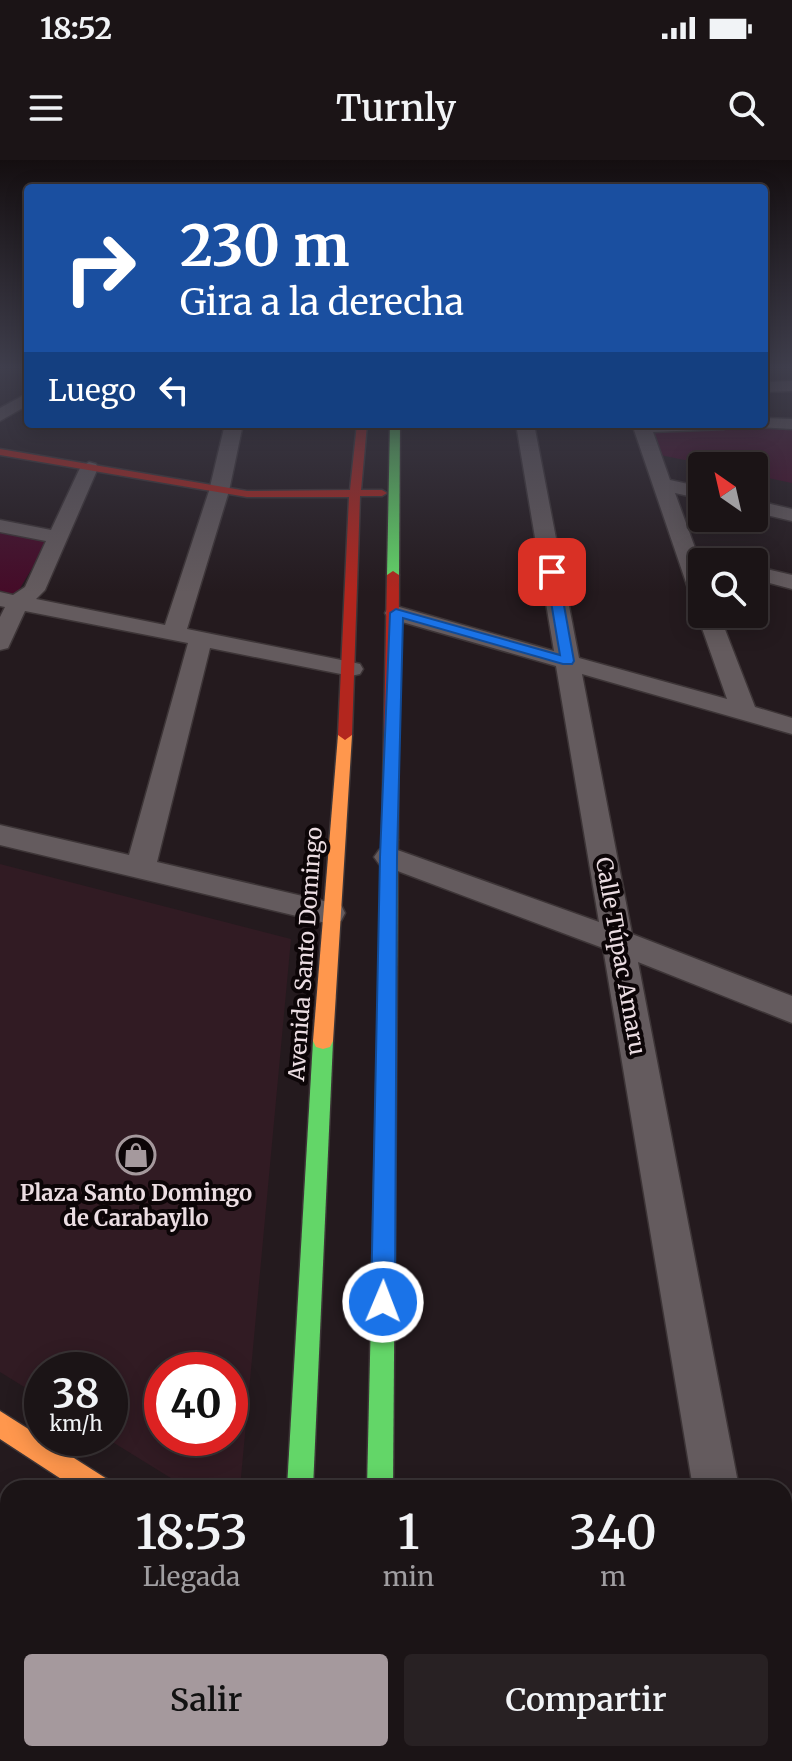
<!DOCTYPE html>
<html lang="es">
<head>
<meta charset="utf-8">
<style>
	body { margin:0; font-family:Merriweather,serif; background:#282123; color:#f1f3f6; height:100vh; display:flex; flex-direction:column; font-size:30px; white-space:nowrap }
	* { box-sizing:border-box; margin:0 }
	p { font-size:26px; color:#a09ea1 }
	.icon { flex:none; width:44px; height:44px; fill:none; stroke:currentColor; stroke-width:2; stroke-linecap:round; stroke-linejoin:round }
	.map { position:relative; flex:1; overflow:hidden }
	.side { position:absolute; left:0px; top:1320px; width:792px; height:282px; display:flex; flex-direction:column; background:#1b1416; border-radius:24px 24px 0 0; box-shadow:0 4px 20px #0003,0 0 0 2px #393335 }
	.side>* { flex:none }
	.hud { position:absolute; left:24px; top:24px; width:744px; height:244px; border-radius:8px; box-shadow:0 4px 20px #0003,0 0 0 2px #393335; background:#1a4fa0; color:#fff; overflow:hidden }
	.needle { width:52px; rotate:326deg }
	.fabs { position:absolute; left:688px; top:292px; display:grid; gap:16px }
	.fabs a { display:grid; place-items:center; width:80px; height:80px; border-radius:8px; background:#1b1416; box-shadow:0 4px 20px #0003,0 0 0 2px #393335; font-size:40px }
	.speed { position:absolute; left:24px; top:1192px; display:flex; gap:16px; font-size:40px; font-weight:700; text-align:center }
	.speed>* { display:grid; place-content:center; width:104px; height:104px; border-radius:50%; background:#1b1416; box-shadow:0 4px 20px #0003,0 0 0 2px #393335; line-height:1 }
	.speed small { font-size:20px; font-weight:400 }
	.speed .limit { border:12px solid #d22; background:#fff; color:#111 }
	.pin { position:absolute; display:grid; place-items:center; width:68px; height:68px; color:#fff; margin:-34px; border-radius:16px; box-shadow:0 4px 12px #0006 }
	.me { position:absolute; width:88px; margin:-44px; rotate:1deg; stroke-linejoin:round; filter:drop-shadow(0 0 6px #0008) }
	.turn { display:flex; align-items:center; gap:28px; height:168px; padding:0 24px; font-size:36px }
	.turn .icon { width:104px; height:104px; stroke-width:2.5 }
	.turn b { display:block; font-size:56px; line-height:68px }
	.then { display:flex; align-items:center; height:76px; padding:0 24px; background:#0003; gap:16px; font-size:30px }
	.eta { display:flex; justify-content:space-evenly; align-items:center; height:136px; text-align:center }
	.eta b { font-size:48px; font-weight:600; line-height:56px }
	.cta { display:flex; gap:16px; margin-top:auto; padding:16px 24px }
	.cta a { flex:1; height:92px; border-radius:8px; background:#a5999d; color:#111; font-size:32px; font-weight:600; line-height:92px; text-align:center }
	.cta a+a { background:#282123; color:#f1f3f6 }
	.status { display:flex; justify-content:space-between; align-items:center; height:56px; padding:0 40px; background:#1b1416; direction:ltr }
	.status svg { height:22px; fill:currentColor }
	header { display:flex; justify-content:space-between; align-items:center; height:104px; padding:0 24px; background:#1b1416; font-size:36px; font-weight:600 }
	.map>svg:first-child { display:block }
	.built { fill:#311b23; fill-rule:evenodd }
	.green { fill:#450b28 }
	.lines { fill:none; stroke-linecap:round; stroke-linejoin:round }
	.stream { stroke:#29505a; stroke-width:12 }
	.street-casing { stroke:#3d3537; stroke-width:3 }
	.fast-casing { stroke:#3d3537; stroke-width:3 }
	.slow-casing { stroke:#3d3537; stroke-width:3 }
	.jam-casing { stroke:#3d3537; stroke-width:3 }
	.street { fill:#645b5e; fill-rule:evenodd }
	.fast { fill:#63d668; fill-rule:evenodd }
	.slow { fill:#ff974d; fill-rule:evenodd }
	.jam { fill:#b3261e; fill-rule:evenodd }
	.route { fill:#1a73e8; stroke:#114b97; stroke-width:2 }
	.labels { text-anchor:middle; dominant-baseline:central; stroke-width:8; stroke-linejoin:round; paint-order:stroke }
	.street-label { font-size:22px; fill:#ebdde2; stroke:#0c0507 }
	.poi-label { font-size:22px; font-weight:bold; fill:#ebdde2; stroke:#0c0507 }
</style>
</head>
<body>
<div class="status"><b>18:52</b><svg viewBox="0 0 49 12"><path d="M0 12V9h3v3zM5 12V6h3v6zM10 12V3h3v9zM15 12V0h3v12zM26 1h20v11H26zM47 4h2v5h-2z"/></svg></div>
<header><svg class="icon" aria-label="menu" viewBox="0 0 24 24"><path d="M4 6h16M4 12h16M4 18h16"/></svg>Turnly<svg class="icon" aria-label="search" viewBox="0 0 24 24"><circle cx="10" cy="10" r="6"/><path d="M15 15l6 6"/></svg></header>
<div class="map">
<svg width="792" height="1601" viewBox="0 0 792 1601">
	<rect width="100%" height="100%" fill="#241a1e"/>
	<!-- built -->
	<path class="built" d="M 0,704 L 291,779 L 240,1328 L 187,1328 L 106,1278 L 110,1278 L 110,1210 L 42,1210 L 42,1238 L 0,1212 ZM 162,1210 L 230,1210 L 230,1278 L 162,1278 Z"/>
	<!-- green -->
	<g class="green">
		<path d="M 768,265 L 792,266 L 792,323 L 754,315 L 754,306 L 714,306 L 660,295 L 650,270 Z"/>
		<path d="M 0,370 L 49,380 L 16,435 L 0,432 Z"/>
		<path d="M 8,1397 L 8,1491 L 0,1482 L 0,1410 Z"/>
	</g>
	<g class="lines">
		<!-- stream -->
		<path class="stream" d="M 0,1490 L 8,1480"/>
		<defs>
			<g id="street">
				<path d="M 792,221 L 792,231 L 764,232 L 764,222 Z"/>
				<path d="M 28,233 L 28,245 L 0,261 L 0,248 Z"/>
				<path d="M 764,258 L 792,259 L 792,269 L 758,267 L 756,264 L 764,264 Z"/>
				<path d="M 225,264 L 243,264 L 229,331 L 187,469 L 351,502 L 360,504 L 363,509 L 360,514 L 351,516 L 210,488 L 157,702 L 341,745 L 345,753 L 341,761 L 330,764 L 0,685 L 0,665 L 129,695 L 188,483 L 25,451 L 8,488 L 0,490 L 0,457 L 5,447 L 0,446 L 0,432 L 13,435 L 25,427 L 46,381 L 0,372 L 0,360 L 51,370 L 80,308 L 89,302 L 96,304 L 98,308 L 45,430 L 36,439 L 165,465 L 209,331 Z"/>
				<path d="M 516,264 L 534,264 L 579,498 L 727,539 L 697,454 L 702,449 L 702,454 L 719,454 L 755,547 L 792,558 L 792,574 L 582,514 L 632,774 L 792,836 L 792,863 L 638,802 L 739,1328 L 693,1328 L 603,788 L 379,704 L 374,697 L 379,690 L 389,687 L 599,762 L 556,506 L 388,458 L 385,453 L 388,448 L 396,446 L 554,491 Z"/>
				<path d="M 632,264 L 733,264 L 724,269 L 653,272 L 670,320 L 702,327 L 702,339 L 675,333 L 702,407 L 702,444 L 691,437 Z"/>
				<path d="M 754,340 L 792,349 L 792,361 L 754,352 Z"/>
				<path d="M 754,406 L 792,415 L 792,429 L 754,419 Z"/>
				<path d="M 784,1393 L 792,1396 L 792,1445 L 784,1442 Z"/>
				<path d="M 707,1594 L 761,1594 L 760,1601 L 706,1601 Z"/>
			</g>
			<g id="fast">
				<path d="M 390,264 L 400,264 L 399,415 L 393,419 L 387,415 Z"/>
				<path d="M 390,674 L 398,680 L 393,1328 L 367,1328 L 382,680 Z"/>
				<path d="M 323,873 L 330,875 L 333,881 L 313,1328 L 287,1328 L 313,881 L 316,875 Z"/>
			</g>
			<g id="slow">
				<path d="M 345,570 L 352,575 L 333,881 L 330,887 L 323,889 L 316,887 L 313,881 L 338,575 Z"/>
				<path d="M 0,1251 L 107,1319 L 111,1328 L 75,1328 L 0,1279 Z"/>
				<path d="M 8,1337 L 8,1366 L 0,1369 L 0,1340 Z"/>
				<path d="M 0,1519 L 8,1523 L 8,1553 L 0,1549 Z"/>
				<path d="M 98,1594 L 138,1594 L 141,1601 L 101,1601 Z"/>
			</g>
			<g id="jam">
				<path d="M 357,264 L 367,264 L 361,330 L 382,330 L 387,333 L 382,336 L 360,336 L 352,575 L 345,580 L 338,575 L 349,337 L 247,337 L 0,295 L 0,289 L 247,331 L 350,330 Z"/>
				<path d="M 393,411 L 399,415 L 398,680 L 390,686 L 382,680 L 387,415 Z"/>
				<path d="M 358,1594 L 388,1594 L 387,1601 L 357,1601 Z"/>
				<path d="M 414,1594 L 446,1594 L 449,1601 L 417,1601 Z"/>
			</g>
		</defs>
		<!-- street casing -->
		<use href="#street" class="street-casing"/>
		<!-- fast casing -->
		<use href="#fast" class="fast-casing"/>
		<!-- slow casing -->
		<use href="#slow" class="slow-casing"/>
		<!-- jam casing -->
		<use href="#jam" class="jam-casing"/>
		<!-- street -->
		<use href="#street" class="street"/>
		<!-- fast -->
		<use href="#fast" class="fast"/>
		<!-- slow -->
		<use href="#slow" class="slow"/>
		<!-- jam -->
		<use href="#jam" class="jam"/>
	</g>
	<!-- sky -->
	<linearGradient id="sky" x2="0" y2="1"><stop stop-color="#140e10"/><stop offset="0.48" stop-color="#3f3e4c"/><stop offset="1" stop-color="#3f3e4c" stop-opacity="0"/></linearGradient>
	<rect width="792" height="432" fill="url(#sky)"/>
	<!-- route -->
	<path class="route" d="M 552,409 L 558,412 L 574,501 L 572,504 L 563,504 L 403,458 L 397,697 L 395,1142 L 391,1150 L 383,1153 L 375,1150 L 371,1142 L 380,697 L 390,453 L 396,449 L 560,495 L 546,412 Z"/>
	<!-- icons -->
	<defs>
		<symbol id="shop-ring" viewBox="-11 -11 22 22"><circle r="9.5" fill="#0c0507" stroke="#a5999d" stroke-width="1.5"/><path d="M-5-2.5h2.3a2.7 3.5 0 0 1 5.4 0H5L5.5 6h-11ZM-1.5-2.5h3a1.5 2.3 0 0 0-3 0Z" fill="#a5999d"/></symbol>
	</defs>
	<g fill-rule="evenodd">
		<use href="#shop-ring" x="114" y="973" width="44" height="44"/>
	</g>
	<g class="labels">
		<!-- street labels -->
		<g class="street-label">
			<text transform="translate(305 794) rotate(-86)">Avenida Santo Domingo</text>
			<text transform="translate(621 796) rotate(80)">Calle Túpac Amaru</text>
		</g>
		<!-- poi labels -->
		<g class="poi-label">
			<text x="136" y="1033">Plaza Santo Domingo<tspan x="136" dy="25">de Carabayllo</tspan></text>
		</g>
	</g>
</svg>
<div class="fabs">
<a><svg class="needle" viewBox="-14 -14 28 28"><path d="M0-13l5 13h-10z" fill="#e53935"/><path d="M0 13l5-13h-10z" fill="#a09ea1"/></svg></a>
<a><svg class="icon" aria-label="search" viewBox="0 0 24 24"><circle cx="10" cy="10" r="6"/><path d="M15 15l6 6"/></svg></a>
</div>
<div class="speed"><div>38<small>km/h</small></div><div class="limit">40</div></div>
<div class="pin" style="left:552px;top:412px;background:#d93025"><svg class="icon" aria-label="arrive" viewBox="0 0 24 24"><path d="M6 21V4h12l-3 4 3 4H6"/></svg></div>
<svg class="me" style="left:383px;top:1142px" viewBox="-20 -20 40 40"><circle r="17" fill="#1a73e8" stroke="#fff" stroke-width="3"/><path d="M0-11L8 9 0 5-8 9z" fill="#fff"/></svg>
<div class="hud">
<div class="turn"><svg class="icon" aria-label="right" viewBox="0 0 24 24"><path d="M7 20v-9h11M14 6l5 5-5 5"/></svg><div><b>230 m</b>Gira a la derecha</div></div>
<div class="then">Luego<svg class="icon" aria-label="left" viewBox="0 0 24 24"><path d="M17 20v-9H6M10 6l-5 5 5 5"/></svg></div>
</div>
<section class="side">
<div class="eta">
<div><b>18:53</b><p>Llegada</p></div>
<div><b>1</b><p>min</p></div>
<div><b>340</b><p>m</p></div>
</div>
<div class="cta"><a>Salir</a><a>Compartir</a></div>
</section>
</div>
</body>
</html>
